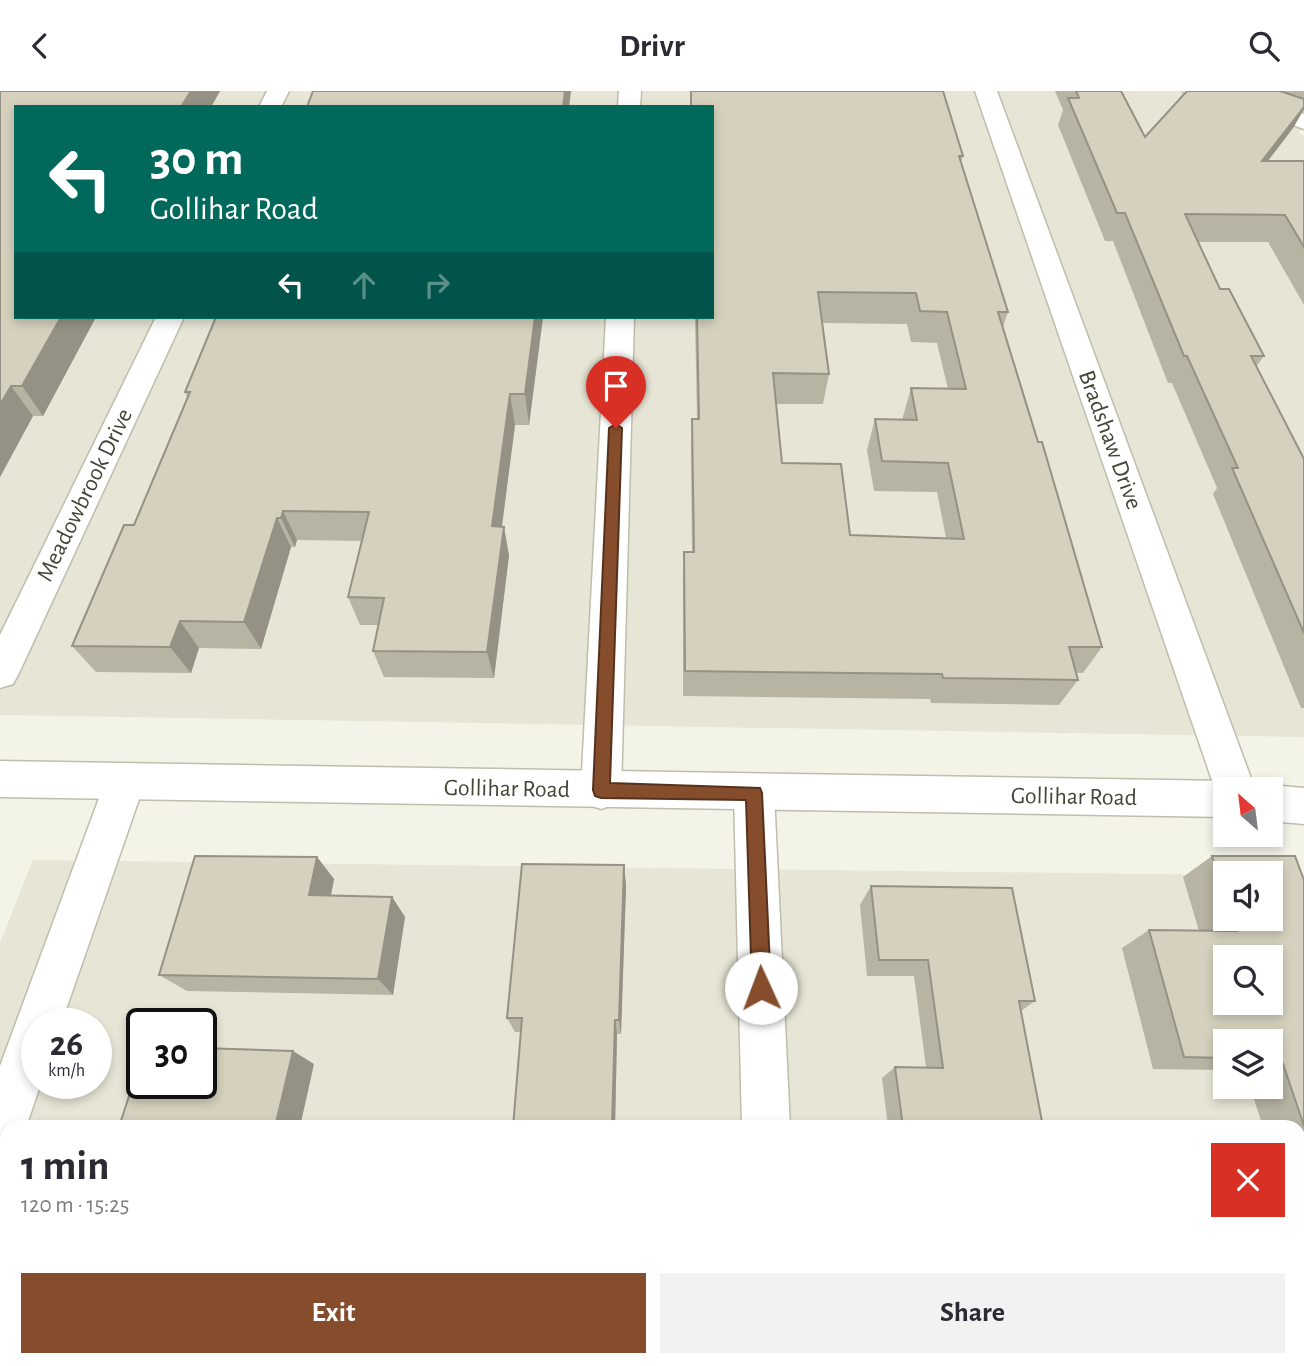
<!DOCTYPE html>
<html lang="en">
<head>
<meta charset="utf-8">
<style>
	body { margin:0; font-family:"Alegreya Sans",sans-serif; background:#f2f2f3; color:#2b2b33; height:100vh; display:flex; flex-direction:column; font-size:26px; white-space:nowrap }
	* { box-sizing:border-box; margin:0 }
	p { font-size:23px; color:#7c7c81 }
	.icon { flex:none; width:38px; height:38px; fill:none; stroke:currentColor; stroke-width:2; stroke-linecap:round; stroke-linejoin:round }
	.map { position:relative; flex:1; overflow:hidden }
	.drawer { position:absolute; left:0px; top:1029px; width:1306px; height:247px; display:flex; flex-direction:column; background:#fff; border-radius:21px 21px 0 0; box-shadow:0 4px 10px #0003 }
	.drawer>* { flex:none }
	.top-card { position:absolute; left:14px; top:14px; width:700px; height:214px; border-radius:0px; box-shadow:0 4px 10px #0003; background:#00695c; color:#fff; overflow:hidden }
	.needle { width:46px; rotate:332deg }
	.controls { position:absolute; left:1213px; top:686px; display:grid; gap:14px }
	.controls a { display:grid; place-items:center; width:70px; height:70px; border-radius:0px; background:#fff; box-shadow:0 4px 10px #0003; font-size:35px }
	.speed { position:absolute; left:21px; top:917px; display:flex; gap:14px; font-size:35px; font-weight:700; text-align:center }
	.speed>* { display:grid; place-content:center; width:91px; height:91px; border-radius:50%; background:#fff; box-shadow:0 4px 10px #0003; line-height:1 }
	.speed small { font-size:18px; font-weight:400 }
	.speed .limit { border:4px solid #111; border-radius:10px; background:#fff; color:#111 }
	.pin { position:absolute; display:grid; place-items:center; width:60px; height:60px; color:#fff; margin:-72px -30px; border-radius:50% 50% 50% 0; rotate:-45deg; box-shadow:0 0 7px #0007 }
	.pin .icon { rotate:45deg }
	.me { position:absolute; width:77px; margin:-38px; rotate:358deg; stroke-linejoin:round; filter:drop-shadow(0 0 5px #0008) }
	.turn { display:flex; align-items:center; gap:24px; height:147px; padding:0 21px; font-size:32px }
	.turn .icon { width:91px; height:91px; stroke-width:2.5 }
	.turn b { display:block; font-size:49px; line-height:60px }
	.lanes { display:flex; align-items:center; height:66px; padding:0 21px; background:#0003; justify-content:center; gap:35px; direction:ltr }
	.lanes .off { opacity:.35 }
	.round { display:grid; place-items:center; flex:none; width:74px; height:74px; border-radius:0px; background:#f2f2f3 }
	.head { display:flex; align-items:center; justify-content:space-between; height:119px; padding:0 21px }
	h1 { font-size:42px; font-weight:600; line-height:52px }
	.primary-button { display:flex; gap:14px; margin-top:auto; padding:14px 21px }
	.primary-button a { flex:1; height:80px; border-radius:0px; background:#854d2b; color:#fff; font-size:28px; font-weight:600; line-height:80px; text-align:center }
	.primary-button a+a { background:#f2f2f3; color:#2b2b33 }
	header { display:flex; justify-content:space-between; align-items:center; height:91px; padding:0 21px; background:#fff; font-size:32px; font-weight:600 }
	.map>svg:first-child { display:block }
	.residential { fill:#e7e6d6; fill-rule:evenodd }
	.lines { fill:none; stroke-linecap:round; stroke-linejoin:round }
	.minor-casing { stroke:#bfbdab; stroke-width:3 }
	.tertiary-casing { stroke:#bfbdab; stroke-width:3 }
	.minor { fill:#fff; fill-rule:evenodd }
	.tertiary { fill:#fff; fill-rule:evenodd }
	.wall { fill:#b7b4a3; fill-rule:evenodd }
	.shaded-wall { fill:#959285 }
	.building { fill:#d5d1be; stroke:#959285; stroke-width:2; fill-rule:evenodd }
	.route { fill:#854d2b; stroke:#56321c; stroke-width:2 }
	.labels { text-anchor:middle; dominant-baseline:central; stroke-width:5; stroke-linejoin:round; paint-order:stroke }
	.street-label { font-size:24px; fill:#464437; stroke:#fff }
</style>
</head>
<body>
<header><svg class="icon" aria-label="back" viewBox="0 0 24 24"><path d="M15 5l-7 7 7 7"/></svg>Drivr<svg class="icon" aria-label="search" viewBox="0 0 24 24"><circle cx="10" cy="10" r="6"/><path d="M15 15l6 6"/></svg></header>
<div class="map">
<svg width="1304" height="1275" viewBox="0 0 1304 1275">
	<rect width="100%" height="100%" fill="#f3f3e8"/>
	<!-- residential -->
	<g class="residential">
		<path d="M 0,0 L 1304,0 L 1304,38 L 1298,41 L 1304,45 L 1304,646 L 0,624 ZM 16,16 L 712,16 L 712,226 L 16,226 Z"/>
		<path d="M 33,769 L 1225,784 L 1225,828 L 1270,828 L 1271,785 L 1304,785 L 1304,1275 L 0,1275 L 0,852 ZM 1225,866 L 1270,866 L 1270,912 L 1225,912 ZM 37,933 L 96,933 L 96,992 L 37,992 ZM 142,933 L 201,933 L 201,992 L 142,992 ZM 1225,950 L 1270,950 L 1270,996 L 1225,996 ZM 7,1036 L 1298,1036 L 1298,1269 L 7,1269 Z"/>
	</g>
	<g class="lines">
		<defs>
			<g id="minor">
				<path d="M 267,0 L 289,0 L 281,16 L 259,16 Z"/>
				<path d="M 619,0 L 641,0 L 640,16 L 618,16 Z"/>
				<path d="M 975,0 L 997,0 L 1255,698 L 1225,698 L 1225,712 L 1221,711 L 1215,698 Z"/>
				<path d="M 1183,0 C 1230,0 1260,6 1304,23 L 1304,38 L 1255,20 L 1186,5 Z"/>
				<path d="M 156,226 L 184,226 L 19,582 L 13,593 L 0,597 L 0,544 Z"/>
				<path d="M 606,226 L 634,226 L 621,700 L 615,713 L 601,718 L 587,713 L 581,700 Z"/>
				<path d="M 125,673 L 139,678 L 145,691 L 61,933 L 37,933 L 37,992 L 41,992 L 26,1036 L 7,1036 L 7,1063 L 0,1065 L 0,975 L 105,691 L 111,678 Z"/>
				<path d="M 754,684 L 768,689 L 774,702 L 790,1036 L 742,1036 L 734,702 L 740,689 Z"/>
				<rect x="748" y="1269" width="54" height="6"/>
			</g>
			<g id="tertiary">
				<path d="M 0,670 L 1225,690 L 1241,698 L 1225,698 L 1225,726 L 0,706 Z"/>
				<path d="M 1270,694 L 1304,697 L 1304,733 L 1270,730 L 1270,698 L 1258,698 Z"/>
			</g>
		</defs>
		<!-- minor casing -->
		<use href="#minor" class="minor-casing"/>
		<!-- tertiary casing -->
		<use href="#tertiary" class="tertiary-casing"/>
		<!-- minor -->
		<use href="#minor" class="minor"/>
		<!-- tertiary -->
		<use href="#tertiary" class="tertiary"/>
	</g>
	<!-- wall -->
	<g class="wall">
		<path d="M 0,0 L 220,0 L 211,16 L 16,226 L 96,226 L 43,325 L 33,325 L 0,386 Z"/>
		<path d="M 690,0 L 943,0 L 963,65 L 961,71 L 1008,221 L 1003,236 L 1102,556 L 1083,582 L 1076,582 L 1078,589 L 1059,614 L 931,612 L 930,608 L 683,605 L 683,489 L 684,461 L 692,461 L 691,358 L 692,328 L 697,328 L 695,226 L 712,226 L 712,16 L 690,16 ZM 822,232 L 907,233 L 911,251 L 937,252 L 948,298 L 911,297 L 902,329 L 875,328 L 867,359 L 874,400 L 937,401 L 946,447 L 850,444 L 782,372 L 776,313 L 823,313 L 829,283 Z"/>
		<path d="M 1055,0 L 1121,0 L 1145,46 L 1187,0 L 1304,0 L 1304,21 L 1303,20 L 1293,37 L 1268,70 L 1304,70 L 1304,214 L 1268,151 L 1198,151 L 1220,198 L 1264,265 L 1256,276 L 1304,368 L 1304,617 L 1301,617 L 1213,403 L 1217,397 L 1172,292 L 1168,292 L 1113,150 L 1105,150 L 1058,34 L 1063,19 Z"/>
		<path d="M 216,226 L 543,226 L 529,334 L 515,334 L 502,436 L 509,464 L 494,587 L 384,586 L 373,560 L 378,534 L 360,534 L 348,506 L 362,450 L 297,449 L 295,456 L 291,456 L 261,558 L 199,557 L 191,582 L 96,581 L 72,555 L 134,434 L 188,307 L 185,301 Z"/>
		<path d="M 1212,765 L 1304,789 L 1304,1275 L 1300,1275 L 1298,1269 L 1298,1036 L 1263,1036 L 1250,996 L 1270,996 L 1270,950 L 1225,950 L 1225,979 L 1153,978 L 1122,857 L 1149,839 L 1199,840 L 1183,786 ZM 1225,782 L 1270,828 L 1225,828 Z"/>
		<path d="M 317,766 L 334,788 L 331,805 L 392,806 L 405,826 L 393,904 L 187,900 L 159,884 Z"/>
		<path d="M 624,774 L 626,795 L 621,943 L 617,943 L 615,1036 L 513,1036 L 521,941 L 515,941 L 507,927 Z"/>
		<path d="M 871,795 L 1035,910 L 1021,920 L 1043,1036 L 888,1036 L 882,987 L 895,976 L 926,976 L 914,885 L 867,885 L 860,814 Z"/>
		<path d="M 913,1269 L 1041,1269 L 1042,1275 L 913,1275 Z"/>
	</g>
	<!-- shaded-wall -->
	<g class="shaded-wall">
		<path d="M 191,0 L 220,0 L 211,16 L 181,16 Z"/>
		<path d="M 565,0 L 571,0 L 569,16 L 563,16 Z"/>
		<path d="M 1304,16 L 1304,18 L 1293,37 L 1247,97 L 1262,70 Z"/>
		<path d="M 61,226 L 96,226 L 43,325 L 22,295 Z"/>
		<path d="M 535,226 L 543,226 L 529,334 L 525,303 Z"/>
		<path d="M 11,295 L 33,325 L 0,386 L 0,314 Z"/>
		<path d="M 510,303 L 515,334 L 498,464 L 492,435 Z"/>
		<path d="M 283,420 L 297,449 L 295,456 L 281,427 Z"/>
		<path d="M 277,427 L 291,456 L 261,558 L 244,531 Z"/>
		<path d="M 504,436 L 509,464 L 494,587 L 487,561 Z"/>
		<path d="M 180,530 L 199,557 L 191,582 L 170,556 Z"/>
		<path d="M 317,766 L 334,788 L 327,824 L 309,804 Z"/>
		<path d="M 624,774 L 626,795 L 621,943 L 619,929 Z"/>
		<path d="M 392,806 L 405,826 L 393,904 L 378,888 Z"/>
		<path d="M 615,929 L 617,943 L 615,1036 L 612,1036 Z"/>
		<path d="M 293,960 L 314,973 L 300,1036 L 275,1036 Z"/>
		<path d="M 281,1269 L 304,1269 L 303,1275 L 279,1275 Z"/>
	</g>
	<!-- building -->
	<g class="building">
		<path d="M 0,0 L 191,0 L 181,16 L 16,16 L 16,226 L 61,226 L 22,295 L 11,295 L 0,314 Z"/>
		<path d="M 313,0 L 565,0 L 563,16 L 307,16 Z"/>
		<path d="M 691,0 L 943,0 L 963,65 L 959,65 L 1008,221 L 998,221 L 1038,351 L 1042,351 L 1102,556 L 1069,556 L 1078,589 L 943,587 L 942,583 L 685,580 L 684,461 L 694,461 L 692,328 L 699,328 L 697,226 L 712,226 L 712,16 L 691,16 ZM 818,201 L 916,202 L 920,220 L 947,221 L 966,298 L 911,297 L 917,329 L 875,328 L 882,370 L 948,372 L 964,448 L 850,444 L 841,373 L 782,372 L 773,282 L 829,283 Z"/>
		<path d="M 1076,0 L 1121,0 L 1145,46 L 1187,0 L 1280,0 L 1304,8 L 1304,16 L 1262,70 L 1304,70 L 1304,156 L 1285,124 L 1185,123 L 1220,198 L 1229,198 L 1264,265 L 1251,265 L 1304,368 L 1304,542 L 1232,377 L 1238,377 L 1187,265 L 1184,265 L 1125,122 L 1117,122 L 1068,7 L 1079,7 Z"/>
		<path d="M 216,226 L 535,226 L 525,303 L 510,303 L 492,435 L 504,436 L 487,561 L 373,560 L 384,507 L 348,506 L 369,421 L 283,420 L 281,427 L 277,427 L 244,531 L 180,530 L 170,556 L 72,555 L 124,434 L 134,434 L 190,301 L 185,301 Z"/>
		<path d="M 195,765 L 317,766 L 309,804 L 392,806 L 378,888 L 159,884 Z"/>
		<path d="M 1212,765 L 1295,765 L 1304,789 L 1304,1035 L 1281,967 L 1270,967 L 1270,950 L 1225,950 L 1225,967 L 1184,966 L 1149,839 L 1237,840 L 1233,828 L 1270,828 L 1270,782 L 1225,782 L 1225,805 ZM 1225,866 L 1270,866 L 1270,912 L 1225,912 Z"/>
		<path d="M 522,773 L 624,774 L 619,929 L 615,929 L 612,1036 L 513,1036 L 522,927 L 507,927 Z"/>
		<path d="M 871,795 L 1012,797 L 1035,910 L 1019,910 L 1043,1036 L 903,1036 L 895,976 L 943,977 L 928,869 L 879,869 Z"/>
		<path d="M 201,957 L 293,960 L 275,1036 L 119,1036 L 142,965 L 142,992 L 201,992 Z"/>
		<path d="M 1298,1082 L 1304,1082 L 1304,1170 L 1298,1153 Z"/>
		<path d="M 48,1269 L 281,1269 L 279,1275 L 46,1275 Z"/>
		<path d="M 493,1269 L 605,1269 L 605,1275 L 492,1275 Z"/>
		<path d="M 929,1269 L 1041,1269 L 1042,1275 L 930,1275 Z"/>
	</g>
	<!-- route -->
	<path class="route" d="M 616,333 L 622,337 L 610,692 L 760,697 L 762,702 L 771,897 L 768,903 L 761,906 L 755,903 L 752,897 L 746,709 L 601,707 L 595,705 L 593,699 L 609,337 Z"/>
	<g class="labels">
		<!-- street labels -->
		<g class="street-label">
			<text transform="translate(1110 349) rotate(70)">Bradshaw Drive</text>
			<text transform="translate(85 404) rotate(-64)">Meadowbrook Drive</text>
			<text transform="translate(507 698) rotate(1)">Gollihar Road</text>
			<text transform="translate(1074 706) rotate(1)">Gollihar Road</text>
		</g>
	</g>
</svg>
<div class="controls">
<a><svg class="needle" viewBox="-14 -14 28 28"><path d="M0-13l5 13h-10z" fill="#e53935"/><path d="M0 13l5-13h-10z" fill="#7c7c81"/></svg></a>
<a><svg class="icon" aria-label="sound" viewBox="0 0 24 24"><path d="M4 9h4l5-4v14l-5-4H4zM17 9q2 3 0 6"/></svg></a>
<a><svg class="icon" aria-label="search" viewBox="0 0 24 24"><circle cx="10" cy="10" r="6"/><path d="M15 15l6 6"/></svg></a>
<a><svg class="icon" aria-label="layers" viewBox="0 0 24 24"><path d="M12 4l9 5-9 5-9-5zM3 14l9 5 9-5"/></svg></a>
</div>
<div class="speed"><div>26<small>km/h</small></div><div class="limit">30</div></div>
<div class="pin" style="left:616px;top:337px;background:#d93025"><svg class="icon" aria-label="arrive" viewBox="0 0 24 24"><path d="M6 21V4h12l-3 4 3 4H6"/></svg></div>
<svg class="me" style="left:761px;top:897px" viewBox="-20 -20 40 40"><circle r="19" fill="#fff"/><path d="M0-13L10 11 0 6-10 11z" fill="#854d2b"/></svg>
<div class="top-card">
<div class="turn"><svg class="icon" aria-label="left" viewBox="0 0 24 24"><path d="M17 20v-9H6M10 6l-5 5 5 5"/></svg><div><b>30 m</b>Gollihar Road</div></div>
<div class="lanes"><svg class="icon" aria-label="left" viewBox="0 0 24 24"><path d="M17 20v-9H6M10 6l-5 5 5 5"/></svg><svg class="icon off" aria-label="ahead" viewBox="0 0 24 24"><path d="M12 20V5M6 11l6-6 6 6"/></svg><svg class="icon off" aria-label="right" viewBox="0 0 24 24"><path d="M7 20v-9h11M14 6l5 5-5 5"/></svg></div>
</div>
<section class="drawer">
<div class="head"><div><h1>1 min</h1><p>120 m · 15:25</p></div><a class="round" style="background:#d93025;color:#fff"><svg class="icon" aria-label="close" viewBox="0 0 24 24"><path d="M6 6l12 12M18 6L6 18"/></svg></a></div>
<div class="primary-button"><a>Exit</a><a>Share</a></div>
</section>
</div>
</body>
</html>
